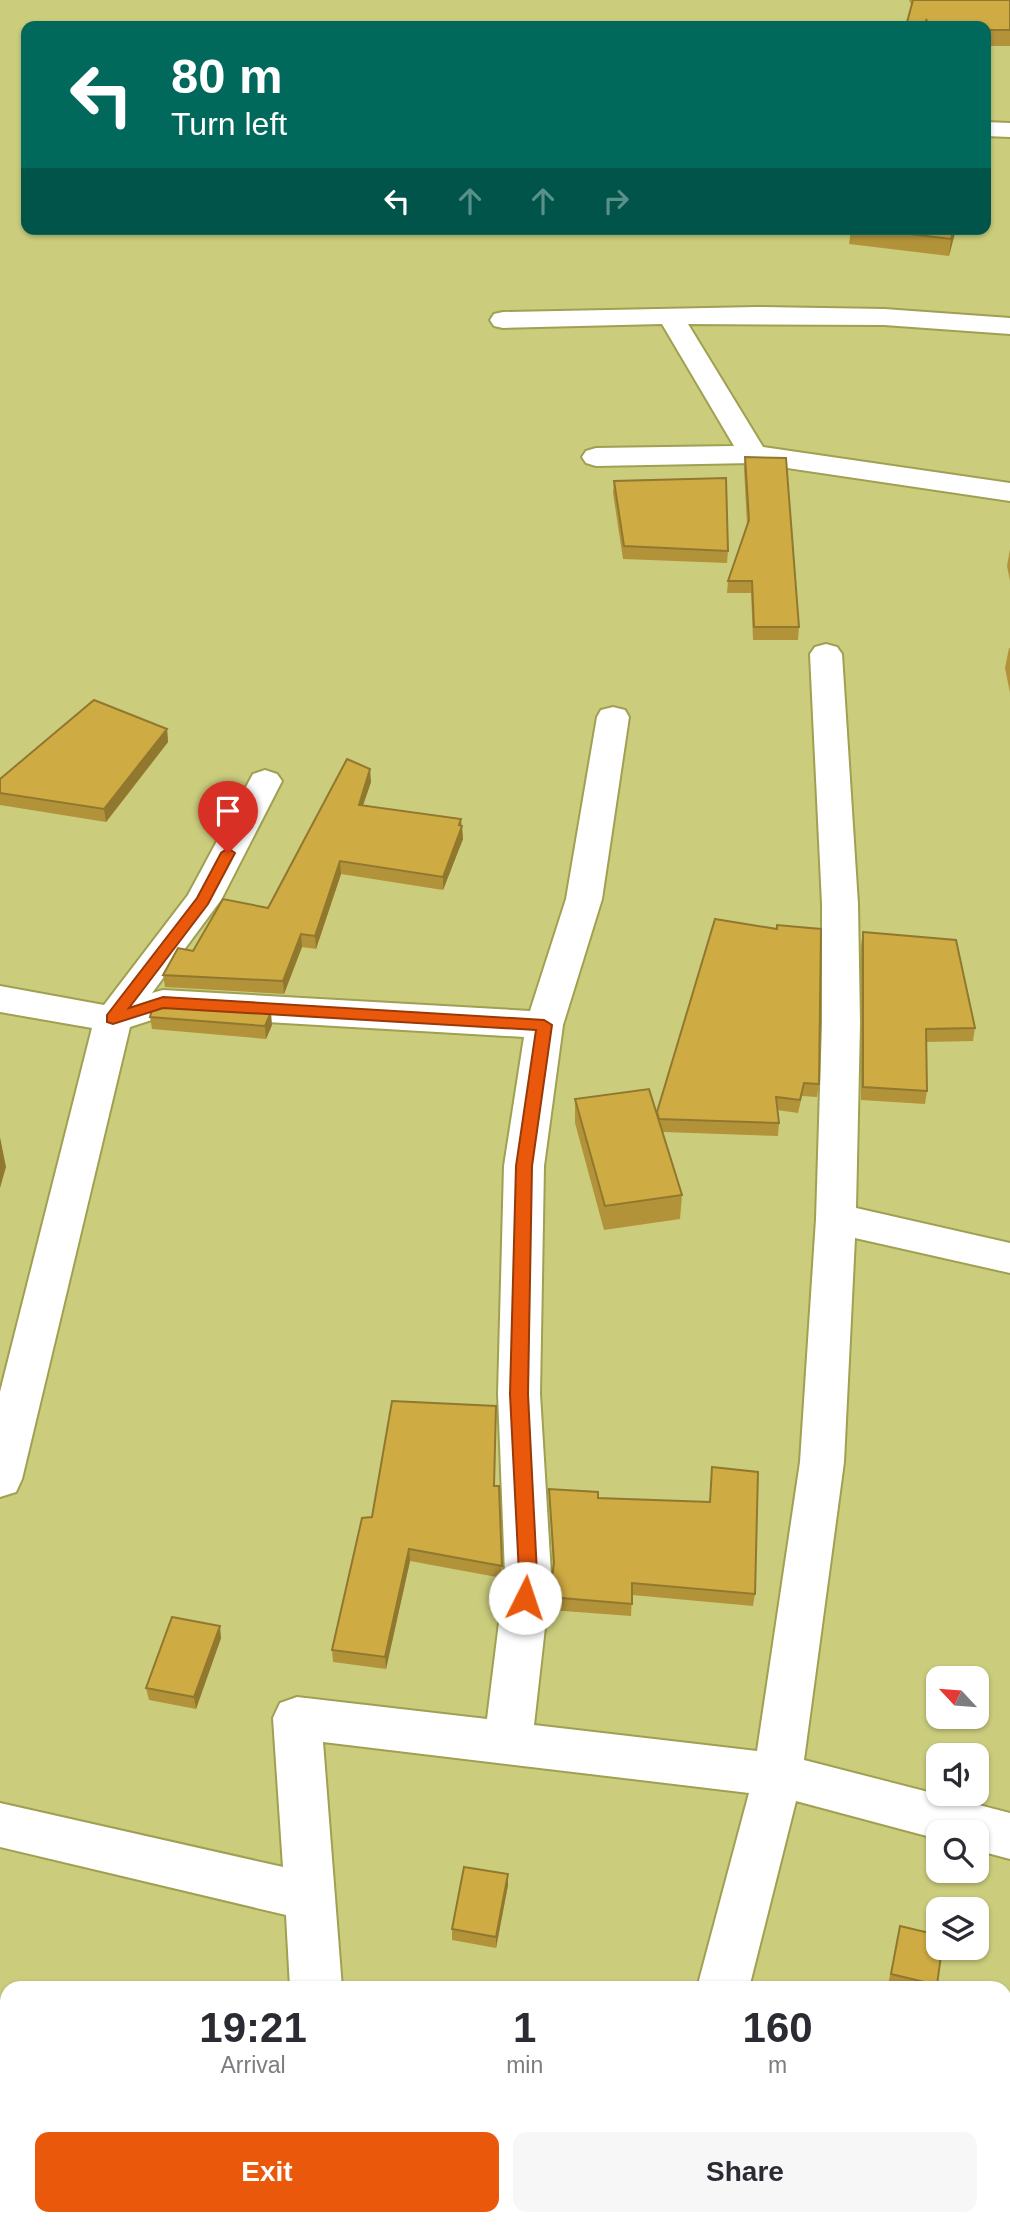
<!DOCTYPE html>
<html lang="en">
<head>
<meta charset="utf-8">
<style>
	body { margin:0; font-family:Arial,sans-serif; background:#f7f7f7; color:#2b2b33; height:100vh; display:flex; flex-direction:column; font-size:26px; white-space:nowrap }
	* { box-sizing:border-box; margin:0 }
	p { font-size:23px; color:#7c7c81 }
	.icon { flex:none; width:38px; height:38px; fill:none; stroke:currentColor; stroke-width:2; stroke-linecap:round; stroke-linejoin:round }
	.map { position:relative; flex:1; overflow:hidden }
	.details { position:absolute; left:0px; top:1981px; width:1012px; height:245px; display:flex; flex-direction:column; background:#fff; border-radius:21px 21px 0 0; box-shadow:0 2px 5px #0004 }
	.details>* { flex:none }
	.guide { position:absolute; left:21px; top:21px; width:970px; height:214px; border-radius:14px; box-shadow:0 2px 5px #0004; background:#00695c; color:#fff; overflow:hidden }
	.needle { width:46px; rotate:296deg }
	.controls { position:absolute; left:926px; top:1666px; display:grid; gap:14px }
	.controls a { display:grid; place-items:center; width:63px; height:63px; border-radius:14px; background:#fff; box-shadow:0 2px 5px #0004; font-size:35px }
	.pin { position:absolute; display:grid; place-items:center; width:60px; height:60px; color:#fff; margin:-72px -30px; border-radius:50% 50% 50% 0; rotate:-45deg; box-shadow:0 0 7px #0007 }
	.pin .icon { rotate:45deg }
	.me { position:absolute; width:77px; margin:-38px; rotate:4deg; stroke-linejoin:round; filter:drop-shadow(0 0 5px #0008) }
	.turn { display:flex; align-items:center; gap:24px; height:147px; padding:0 35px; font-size:32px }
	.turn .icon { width:91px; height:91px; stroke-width:2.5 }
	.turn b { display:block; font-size:49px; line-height:60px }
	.lanes { display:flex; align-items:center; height:66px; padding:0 35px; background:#0003; justify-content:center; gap:35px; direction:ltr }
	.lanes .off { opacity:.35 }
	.eta { display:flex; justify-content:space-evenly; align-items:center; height:119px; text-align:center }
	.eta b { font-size:42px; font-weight:800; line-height:49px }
	.action { display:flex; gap:14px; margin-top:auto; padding:14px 35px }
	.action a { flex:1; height:80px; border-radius:14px; background:#ea580c; color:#fff; font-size:28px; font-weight:800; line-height:80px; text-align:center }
	.action a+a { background:#f7f7f7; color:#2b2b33 }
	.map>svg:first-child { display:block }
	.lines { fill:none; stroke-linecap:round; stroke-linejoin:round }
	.street-casing { stroke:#9fa051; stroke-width:4 }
	.street { fill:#fff; fill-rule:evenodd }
	.wall { fill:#b2933a }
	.shaded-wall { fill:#91782f }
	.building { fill:#cfab43; stroke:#91782f; stroke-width:2 }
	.route { fill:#ea580c; stroke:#983908; stroke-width:2 }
</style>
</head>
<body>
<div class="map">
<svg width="1010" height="2226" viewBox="0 0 1010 2226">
	<rect width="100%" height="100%" fill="#cbcd7d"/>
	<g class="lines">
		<defs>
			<g id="street">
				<path d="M 985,122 L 1010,123 L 1010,137 L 985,136 Z"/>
				<path d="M 757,307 L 884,309 L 1010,318 L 1010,334 L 884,325 L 688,324 L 763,447 L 1010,483 L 1010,501 L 753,463 L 596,466 L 586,463 L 582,457 L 586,451 L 596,448 L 734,446 L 662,324 L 503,328 L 494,326 L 490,320 L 494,314 L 503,312 Z"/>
				<path d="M 826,644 L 837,647 L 842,654 L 858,904 L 860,1023 L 856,1208 L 1010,1243 L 1010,1273 L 855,1238 L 844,1462 L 804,1760 L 1010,1813 L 1010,1859 L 976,1850 L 976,1832 L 938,1832 L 938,1839 L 796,1801 L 749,1988 L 697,1988 L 749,1793 L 323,1742 L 342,1988 L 290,1988 L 286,1915 L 0,1847 L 0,1803 L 283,1867 L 273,1718 L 280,1703 L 297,1697 L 487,1719 L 505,1574 L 498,1394 L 504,1166 L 524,1037 L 164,1016 L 130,1027 L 22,1479 L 16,1492 L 0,1497 L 0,1392 L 92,1028 L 0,1012 L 0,986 L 104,1005 L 188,895 L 253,774 L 265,770 L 277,774 L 282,781 L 221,900 L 152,993 L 163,990 L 530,1011 L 566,899 L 597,717 L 601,710 L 613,707 L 625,710 L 629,717 L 602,899 L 563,1025 L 544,1166 L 540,1394 L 551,1574 L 534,1725 L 757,1751 L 800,1462 L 816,1219 L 822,1023 L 822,904 L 810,654 L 815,647 Z"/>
				<path d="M 302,2219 L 356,2219 L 354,2226 L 300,2226 Z"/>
				<path d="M 658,2219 L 712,2219 L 711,2226 L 657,2226 Z"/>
			</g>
		</defs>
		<!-- street casing -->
		<use href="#street" class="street-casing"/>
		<!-- street -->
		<use href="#street" class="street"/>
	</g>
	<!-- wall -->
	<g class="wall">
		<path d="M 909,0 L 1010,0 L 1010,46 L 985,46 L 985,26 L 906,26 L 912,6 Z"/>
		<path d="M 851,229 L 956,229 L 949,256 L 849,244 Z"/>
		<path d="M 745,457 L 799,627 L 798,640 L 753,640 L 751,593 L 727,593 L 728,581 L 747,524 L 744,469 Z"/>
		<path d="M 614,481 L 728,551 L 727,563 L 623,559 L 613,493 Z"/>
		<path d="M 1010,549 L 1010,581 L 1007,566 Z"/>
		<path d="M 1009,648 L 1010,648 L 1010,693 L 1005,668 Z"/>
		<path d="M 167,729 L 168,742 L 106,822 L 0,805 L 0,779 Z"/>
		<path d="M 371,782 L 363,805 L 461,819 L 463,839 L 443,890 L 341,874 L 316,949 L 302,947 L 284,994 L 165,987 L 163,975 L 193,951 L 268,908 Z"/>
		<path d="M 715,919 L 819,1084 L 817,1097 L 802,1096 L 798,1113 L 777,1110 L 779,1123 L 778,1136 L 663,1132 L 682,1195 L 680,1219 L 604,1230 L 575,1123 L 575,1099 L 657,1112 Z"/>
		<path d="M 863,932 L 975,1028 L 973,1041 L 926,1042 L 927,1091 L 925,1104 L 861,1100 L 861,945 Z"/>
		<path d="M 150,1017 L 272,1025 L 266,1039 L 152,1029 Z"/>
		<path d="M 494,1486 L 499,1486 L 502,1578 L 410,1561 L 386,1669 L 333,1662 L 332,1650 L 372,1517 Z"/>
		<path d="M 549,1489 L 598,1498 L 755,1594 L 753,1606 L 632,1595 L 631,1616 L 550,1610 L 553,1568 Z"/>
		<path d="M 221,1638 L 196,1709 L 149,1700 L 146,1688 Z"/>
		<path d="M 508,1874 L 508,1885 L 496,1948 L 452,1940 L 452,1929 Z"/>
		<path d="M 900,1926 L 942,1948 L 936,1988 L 901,1988 L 888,1985 Z"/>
		<path d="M 1004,2062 L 1010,2063 L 1010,2118 L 1004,2117 Z"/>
		<rect x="943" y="2219" width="49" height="7"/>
	</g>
	<!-- shaded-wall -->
	<g class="shaded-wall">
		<path d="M 954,229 L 956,229 L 949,256 L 951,239 Z"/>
		<path d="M 167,729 L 168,742 L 106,822 L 104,809 Z"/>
		<path d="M 370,769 L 371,782 L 359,817 L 359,805 Z"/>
		<path d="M 461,819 L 461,829 L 462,826 L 463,839 L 443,890 L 443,877 Z"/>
		<path d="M 340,861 L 341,874 L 316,949 L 315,936 Z"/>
		<path d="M 301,934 L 302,947 L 284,994 L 283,981 Z"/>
		<path d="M 271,1012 L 272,1025 L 266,1039 L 265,1026 Z"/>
		<path d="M 0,1137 L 6,1167 L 0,1188 Z"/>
		<path d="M 409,1549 L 410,1561 L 386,1669 L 385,1657 Z"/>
		<path d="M 220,1626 L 221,1638 L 196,1709 L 194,1697 Z"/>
		<path d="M 508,1874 L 508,1885 L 496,1948 L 496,1937 Z"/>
		<path d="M 25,2219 L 32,2219 L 29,2226 L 22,2226 Z"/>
	</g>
	<!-- building -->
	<g class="building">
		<path d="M 913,0 L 1010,0 L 1010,30 L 985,30 L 985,26 L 929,26 L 926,19 L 927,26 L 906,26 Z"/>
		<path d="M 868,229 L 954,229 L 951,239 Z"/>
		<path d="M 745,457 L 786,458 L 799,627 L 754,627 L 752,581 L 728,581 L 749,520 Z"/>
		<path d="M 726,478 L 728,551 L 624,546 L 614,481 Z"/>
		<path d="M 94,700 L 167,729 L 104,809 L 0,793 L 0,779 Z"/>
		<path d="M 347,759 L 370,769 L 359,805 L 461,819 L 459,825 L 462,826 L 443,877 L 340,861 L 315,936 L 301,934 L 283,981 L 163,975 L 178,948 L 193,951 L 223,899 L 268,908 Z"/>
		<path d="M 715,919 L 777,929 L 777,925 L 821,929 L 819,1084 L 804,1083 L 800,1100 L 776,1097 L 779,1123 L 659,1119 L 657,1112 Z"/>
		<path d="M 863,932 L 956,940 L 975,1028 L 926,1029 L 927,1091 L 863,1087 Z"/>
		<path d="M 163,1006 L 271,1012 L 265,1026 L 150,1017 L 152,1009 Z"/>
		<path d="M 649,1089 L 682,1195 L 605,1206 L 575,1099 Z"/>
		<path d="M 392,1401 L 496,1406 L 494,1486 L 499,1486 L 502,1566 L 409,1549 L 385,1657 L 332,1650 L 362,1518 L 372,1517 Z"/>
		<path d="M 712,1467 L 758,1472 L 755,1594 L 632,1583 L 632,1604 L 550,1597 L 554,1562 L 549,1489 L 598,1492 L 598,1498 L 710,1502 Z"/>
		<path d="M 172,1617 L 220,1626 L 194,1697 L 146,1688 Z"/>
		<path d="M 464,1867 L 508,1874 L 496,1937 L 452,1929 Z"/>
		<path d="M 900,1926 L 938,1935 L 938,1948 L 942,1948 L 937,1985 L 891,1974 Z"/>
		<path d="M 1004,2062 L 1010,2063 L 1010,2107 L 1004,2106 Z"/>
		<path d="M 0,2195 L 7,2197 L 7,2219 L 25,2219 L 22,2226 L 0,2226 Z"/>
		<rect x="946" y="2219" width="46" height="7"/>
	</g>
	<!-- route -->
	<path class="route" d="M 228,848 L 235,853 L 208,904 L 129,1008 L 163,997 L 544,1020 L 552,1025 L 532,1166 L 528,1394 L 537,1574 L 532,1604 L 518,1604 L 516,1598 L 519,1574 L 510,1394 L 516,1166 L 536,1030 L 163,1008 L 113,1024 L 107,1022 L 107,1015 L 197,898 L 221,853 Z"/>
</svg>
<div class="controls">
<a><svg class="needle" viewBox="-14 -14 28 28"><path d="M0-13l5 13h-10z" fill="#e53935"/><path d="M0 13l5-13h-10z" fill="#7c7c81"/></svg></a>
<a><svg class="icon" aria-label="sound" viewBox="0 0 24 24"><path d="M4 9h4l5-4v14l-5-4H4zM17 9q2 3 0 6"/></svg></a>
<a><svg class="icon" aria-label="search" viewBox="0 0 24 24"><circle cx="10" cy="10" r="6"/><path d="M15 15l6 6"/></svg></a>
<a><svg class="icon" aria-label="layers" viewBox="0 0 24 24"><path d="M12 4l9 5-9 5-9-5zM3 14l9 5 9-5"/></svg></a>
</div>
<div class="pin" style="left:228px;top:853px;background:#d93025"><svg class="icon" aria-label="arrive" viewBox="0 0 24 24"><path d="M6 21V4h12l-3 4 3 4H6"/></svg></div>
<svg class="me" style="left:525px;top:1598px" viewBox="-20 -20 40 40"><circle r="19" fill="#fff"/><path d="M0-13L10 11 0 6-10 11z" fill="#ea580c"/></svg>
<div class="guide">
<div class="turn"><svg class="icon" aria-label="left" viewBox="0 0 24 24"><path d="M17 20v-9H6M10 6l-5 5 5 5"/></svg><div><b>80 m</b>Turn left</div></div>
<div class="lanes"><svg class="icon" aria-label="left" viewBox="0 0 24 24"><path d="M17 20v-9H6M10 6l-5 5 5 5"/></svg><svg class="icon off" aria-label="ahead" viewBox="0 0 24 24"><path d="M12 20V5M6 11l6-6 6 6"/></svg><svg class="icon off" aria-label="ahead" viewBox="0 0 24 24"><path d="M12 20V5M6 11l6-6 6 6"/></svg><svg class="icon off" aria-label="right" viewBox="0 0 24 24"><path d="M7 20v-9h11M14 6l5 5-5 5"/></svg></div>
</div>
<section class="details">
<div class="eta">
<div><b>19:21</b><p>Arrival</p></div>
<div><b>1</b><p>min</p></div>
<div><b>160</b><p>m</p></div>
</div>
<div class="action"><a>Exit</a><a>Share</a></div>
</section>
</div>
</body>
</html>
